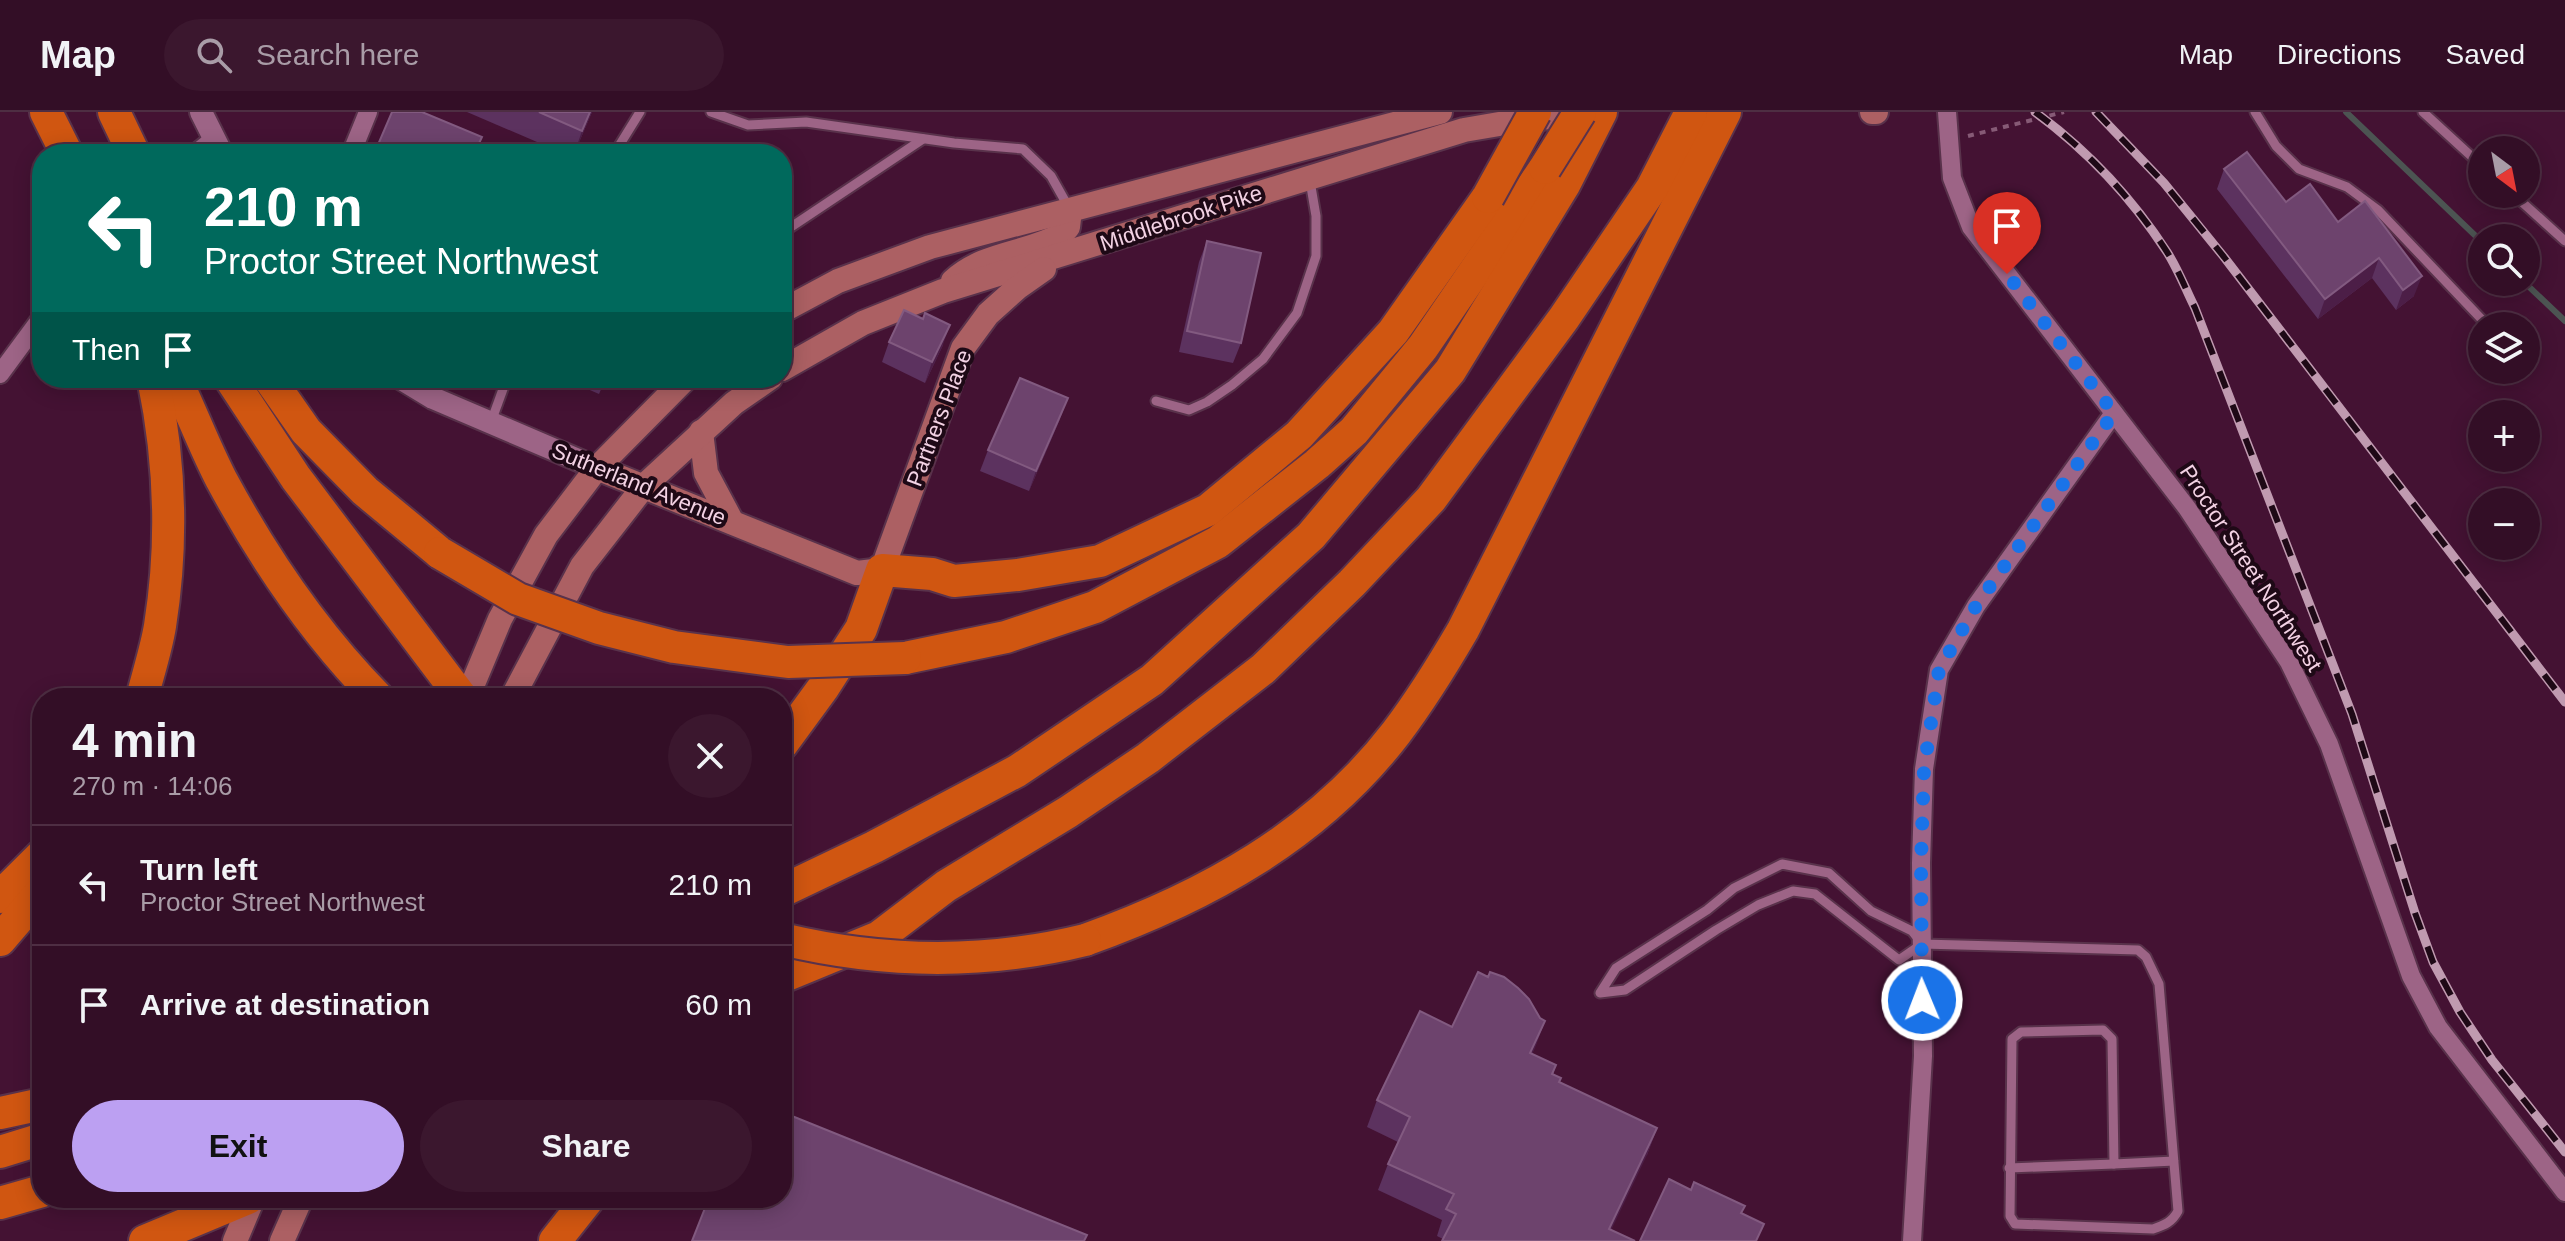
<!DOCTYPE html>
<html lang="en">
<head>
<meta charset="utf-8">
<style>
	body { margin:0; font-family:Arial,sans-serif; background:#3b172e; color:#f1f3f6; height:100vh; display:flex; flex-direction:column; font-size:30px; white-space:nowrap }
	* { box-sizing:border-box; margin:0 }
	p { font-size:26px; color:#a99ca7 }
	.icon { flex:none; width:44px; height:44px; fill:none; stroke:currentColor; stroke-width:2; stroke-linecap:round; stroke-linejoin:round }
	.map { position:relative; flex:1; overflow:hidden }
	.details { position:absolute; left:32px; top:576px; width:760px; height:520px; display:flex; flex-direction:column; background:#330e26; border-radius:32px; box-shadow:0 4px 20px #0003,0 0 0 2px #4e2e43 }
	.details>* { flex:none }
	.hud { position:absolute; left:32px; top:32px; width:760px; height:244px; border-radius:32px; box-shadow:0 4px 20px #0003,0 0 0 2px #4e2e43; background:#00695c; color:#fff; overflow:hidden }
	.needle { width:52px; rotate:148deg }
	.tools { position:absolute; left:2468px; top:24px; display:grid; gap:16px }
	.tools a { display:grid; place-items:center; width:72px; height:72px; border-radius:50%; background:#330e26; box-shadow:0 4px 20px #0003,0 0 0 2px #4e2e43; font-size:40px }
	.pin { position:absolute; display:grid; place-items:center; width:68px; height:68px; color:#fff; margin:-82px -34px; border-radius:50% 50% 50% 0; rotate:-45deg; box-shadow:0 0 8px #0007 }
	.pin .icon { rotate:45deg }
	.me { position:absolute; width:88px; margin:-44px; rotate:359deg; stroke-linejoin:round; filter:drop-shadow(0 0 6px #0008) }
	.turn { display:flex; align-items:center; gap:28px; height:168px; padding:0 40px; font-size:36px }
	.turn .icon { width:104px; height:104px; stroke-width:2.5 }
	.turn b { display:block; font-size:56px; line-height:68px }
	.then { display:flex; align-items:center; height:76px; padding:0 40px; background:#0003; gap:16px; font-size:30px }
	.round { display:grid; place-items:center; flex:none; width:84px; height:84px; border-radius:42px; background:#3b172e }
	.head { display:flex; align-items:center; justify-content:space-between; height:136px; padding:0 40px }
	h1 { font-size:48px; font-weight:700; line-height:60px }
	.cta { display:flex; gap:16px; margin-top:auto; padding:16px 40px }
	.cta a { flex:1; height:92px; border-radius:48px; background:#bca0f2; color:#111; font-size:32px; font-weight:700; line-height:92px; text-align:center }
	.cta a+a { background:#3b172e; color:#f1f3f6 }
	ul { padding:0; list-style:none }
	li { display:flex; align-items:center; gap:24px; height:120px; padding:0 40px; border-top:2px solid #4e2e43 }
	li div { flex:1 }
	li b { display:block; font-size:30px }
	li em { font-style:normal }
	header { display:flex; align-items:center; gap:48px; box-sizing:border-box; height:112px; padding:0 40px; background:#330e26; border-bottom:2px solid #4e2e43 }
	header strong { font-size:38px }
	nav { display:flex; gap:44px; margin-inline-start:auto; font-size:28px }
	.search { width:560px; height:72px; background:#3b172e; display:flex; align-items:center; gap:20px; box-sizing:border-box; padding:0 28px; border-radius:44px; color:#a99ca7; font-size:30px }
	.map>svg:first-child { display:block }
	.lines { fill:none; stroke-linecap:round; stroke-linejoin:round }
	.stream { stroke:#4c5452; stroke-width:6 }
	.service-casing { stroke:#59324b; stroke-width:13 }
	.minor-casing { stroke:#59324b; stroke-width:22 }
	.tertiary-casing { stroke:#59324b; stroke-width:26 }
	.secondary-casing { stroke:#59324b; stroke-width:28 }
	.motorway-casing { stroke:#59324b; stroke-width:36 }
	.path { stroke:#865a76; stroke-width:4; stroke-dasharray:6 6; stroke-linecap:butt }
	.service { stroke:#9d6486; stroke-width:9 }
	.minor { stroke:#9d6486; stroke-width:18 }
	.tertiary { stroke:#9d6486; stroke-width:22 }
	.secondary { stroke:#ac6063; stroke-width:24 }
	.motorway { stroke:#d05611; stroke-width:32 }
	.rail-casing { stroke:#c09ab0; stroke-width:9 }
	.rail { stroke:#1e0916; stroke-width:6; stroke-dasharray:18; stroke-linecap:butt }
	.motorway-bridge-casing { stroke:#59324b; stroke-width:36; stroke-linecap:butt }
	.motorway-bridge { stroke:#d05611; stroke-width:32 }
	.wall { fill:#5c325f }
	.shaded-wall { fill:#4c1e47 }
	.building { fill:#6d436d; stroke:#825a80; stroke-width:2 }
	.route { stroke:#1a73e8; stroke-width:14; stroke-dasharray:0 25.2 }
	.labels { text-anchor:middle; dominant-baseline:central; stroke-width:8; stroke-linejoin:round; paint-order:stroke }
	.street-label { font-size:22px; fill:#f3d2e4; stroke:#1e0916 }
</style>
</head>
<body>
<header>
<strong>Map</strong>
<div class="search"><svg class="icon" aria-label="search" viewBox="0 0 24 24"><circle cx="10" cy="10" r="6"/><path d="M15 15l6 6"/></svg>Search here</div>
<nav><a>Map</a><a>Directions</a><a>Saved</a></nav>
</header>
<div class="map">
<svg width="2565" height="1129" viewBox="0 0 2565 1129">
	<rect width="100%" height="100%" fill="#441233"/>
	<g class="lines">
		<!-- stream -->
		<g class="stream">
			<path d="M 2346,0 L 2482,130"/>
			<path d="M 2524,170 L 2565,209"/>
		</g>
		<defs>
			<g id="service">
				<path d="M 711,0 L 748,13 L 806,10 L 954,31 L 1023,37 L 1051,64 L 1069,96"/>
				<path d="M 2255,0 L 2276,34 L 2299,57 L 2347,75 L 2378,98 L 2488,214"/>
				<path d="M 2423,0 L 2482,54"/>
				<path d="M 614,42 L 640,0"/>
				<path d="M 2513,82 L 2565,129"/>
				<path d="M 782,121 L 923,27"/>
				<path d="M 1156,289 L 1189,298 L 1207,290 L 1232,273 L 1263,247 L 1297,201 L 1316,144 L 1316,104 L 1310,69"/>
				<path d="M 491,310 L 507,266"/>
				<path d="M 1920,829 L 1912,819 L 1871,799 L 1829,761 L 1782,752 L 1734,776 L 1707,798 L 1616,856 L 1600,881 L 1625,878 L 1716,818 L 1758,793 L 1793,779 L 1815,782 L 1899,848 L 1922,832 L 2138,838 L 2146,845 L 2159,872 L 2178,1099 C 2172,1110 2165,1113 2153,1117 L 2015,1112 L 2010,1104 L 2012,927 L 2021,920 L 2103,918 L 2112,927 L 2114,1052 L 2174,1049"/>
				<path d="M 2009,1056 L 2114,1052"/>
			</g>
			<g id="minor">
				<path d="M 1947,0 L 1952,66 L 1971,115 L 2187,396 L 2289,550 L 2329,632 L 2411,864 L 2438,915 L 2565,1080"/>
				<path d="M 195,42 L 214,27"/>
				<path d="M 351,42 L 368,0"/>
				<path d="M 0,262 L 42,205"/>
				<path d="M 1912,1129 L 1923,944 L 1921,751 L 1924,657 L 1939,558 L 1976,494 L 2114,301"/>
			</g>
			<g id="tertiary">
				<path d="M 201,0 L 222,42"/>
				<path d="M 400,266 L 433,286 L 597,356"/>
			</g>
			<g id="secondary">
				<path d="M 1872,0 L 1876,0"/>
				<path d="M 953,169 C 983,141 1026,142 1061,123 L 1068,115 L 1070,98"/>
				<path d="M 782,199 L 838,169 L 930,135 L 1440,0"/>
				<path d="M 782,257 L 863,211 L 943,179 L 1464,18 L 1523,8 L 1591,0"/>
				<path d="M 701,320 L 706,361 L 732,410"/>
				<path d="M 597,356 L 857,461 L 882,458 L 963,236 L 988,202 L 1017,176 L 1044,157"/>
				<path d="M 467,586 L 500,507 L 546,423 L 597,356 L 686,266"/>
				<path d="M 512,586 L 582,454 L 645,373 L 734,291 L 770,266"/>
				<path d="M 235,1129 L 253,1086"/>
				<path d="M 282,1129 L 301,1086"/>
			</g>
			<g id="motorway">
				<path d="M 46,0 L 67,42"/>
				<path d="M 114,0 L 134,42"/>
				<path d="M 175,266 C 191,299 204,334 221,367 C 264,447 314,521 378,586"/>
				<path d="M 230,266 L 296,366 L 462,586"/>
				<path d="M 269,266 L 306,319 L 365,379 L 440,441"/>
				<path d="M 905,546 L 1006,525 L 1095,495 L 1218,430 L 1317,352 L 1354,319 L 1423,235 L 1545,56"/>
				<path d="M 142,586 C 148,562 156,538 160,514 C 173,432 170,347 153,266"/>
				<path d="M 782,632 L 823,576 L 861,517 L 882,458 L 932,462 L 954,469 L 1018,463 L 1100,449 L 1208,398 L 1299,323 L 1393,220 L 1488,85"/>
				<path d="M 782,779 L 874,735 L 1017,659 L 1152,568 L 1311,424 L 1450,259 L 1564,73 L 1601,0"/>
				<path d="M 0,785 L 42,743"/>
				<path d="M 0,828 L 42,779"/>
				<path d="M 1085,828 C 1205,785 1317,724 1396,621 C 1421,588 1442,554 1463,518 L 1725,0"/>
				<path d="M 782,865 L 879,825 L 946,774 L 1068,700 L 1148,646 L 1263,557 L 1352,471 L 1431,387 L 1564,206 L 1652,76 L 1691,0"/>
				<path d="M 0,1001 L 42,992"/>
				<path d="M 0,1040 L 42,1027"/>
				<path d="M 0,1091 L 42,1079"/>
				<path d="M 145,1129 L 248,1086"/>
				<path d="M 555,1129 L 589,1086"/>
			</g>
		</defs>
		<!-- service casing -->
		<use href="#service" class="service-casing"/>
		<!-- minor casing -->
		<use href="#minor" class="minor-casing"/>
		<!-- tertiary casing -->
		<use href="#tertiary" class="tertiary-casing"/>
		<!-- secondary casing -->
		<use href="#secondary" class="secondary-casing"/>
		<!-- motorway casing -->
		<use href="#motorway" class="motorway-casing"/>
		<!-- path -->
		<path class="path" d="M 1968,24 L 2064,0"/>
		<!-- service -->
		<use href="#service" class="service"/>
		<!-- minor -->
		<use href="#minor" class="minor"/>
		<!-- tertiary -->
		<use href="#tertiary" class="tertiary"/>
		<!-- secondary -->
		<use href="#secondary" class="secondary"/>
		<!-- motorway -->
		<use href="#motorway" class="motorway"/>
		<defs>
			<g id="rail">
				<path d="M 2035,0 C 2087,38 2132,86 2167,140 C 2178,157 2186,178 2195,196 L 2352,602 L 2415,801 L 2433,850 L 2460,900 L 2492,948 L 2565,1040"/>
				<path d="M 2096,0 L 2164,71 L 2224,145 L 2565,590"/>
			</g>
		</defs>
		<!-- rail casing -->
		<use href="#rail" class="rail-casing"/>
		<!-- rail -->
		<use href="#rail" class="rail"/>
		<defs>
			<g id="motorway-bridge">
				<path d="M 1545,56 L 1580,0"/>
				<path d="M 1488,85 L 1535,0"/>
				<path d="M 440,441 L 518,487 L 599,516 L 674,535 L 788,550 L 905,546"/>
				<path d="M 782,827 C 882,851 984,853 1085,828"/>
			</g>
		</defs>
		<!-- motorway-bridge casing -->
		<use href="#motorway-bridge" class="motorway-bridge-casing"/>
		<!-- motorway-bridge -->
		<use href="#motorway-bridge" class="motorway-bridge"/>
	</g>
	<!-- wall -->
	<g class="wall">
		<path d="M 467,0 L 592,0 L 574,42 L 565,42 Z"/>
		<path d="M 2224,57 L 2286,90 L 2338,110 L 2365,89 L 2414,184 L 2396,198 L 2372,166 L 2318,207 L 2217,77 Z"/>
		<path d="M 1207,129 L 1241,231 L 1233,251 L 1179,240 L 1199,150 Z"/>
		<path d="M 923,207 L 943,233 L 925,271 L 882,250 L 889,230 Z"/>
		<path d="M 562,266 L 606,266 L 599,282 Z"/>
		<path d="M 1060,307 L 1029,379 L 980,359 L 988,338 Z"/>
		<path d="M 1540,906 L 1545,909 L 1532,942 L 1556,953 L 1553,963 L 1560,970 L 1657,1016 L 1647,1043 L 1443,1127 L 1437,1124 L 1442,1108 L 1378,1078 L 1388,1052 L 1398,1030 L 1367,1015 L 1377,988 L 1452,915 Z"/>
	</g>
	<!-- shaded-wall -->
	<g class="shaded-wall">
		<path d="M 590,0 L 592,0 L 574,42 L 582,19 Z"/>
		<path d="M 2379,146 L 2372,166 L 2318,207 L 2325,187 Z"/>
		<path d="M 2422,164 L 2414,184 L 2396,198 L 2403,178 Z"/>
		<path d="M 950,213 L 943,233 L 925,271 L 932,250 Z"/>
		<path d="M 1068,286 L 1060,307 L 1029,379 L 1036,359 Z"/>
		<path d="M 1545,909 L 1535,936 L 1520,968 L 1530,941 Z"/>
		<path d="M 1657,1016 L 1647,1043 L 1606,1129 L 1609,1117 Z"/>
	</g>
	<!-- building -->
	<g class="building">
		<path d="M 392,0 L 422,0 L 482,25 L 474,42 L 374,42 Z"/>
		<path d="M 539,0 L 590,0 L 582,19 Z"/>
		<path d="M 2247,40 L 2286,90 L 2310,72 L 2338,110 L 2365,89 L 2422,164 L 2403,178 L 2379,146 L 2325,187 L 2224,57 Z"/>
		<path d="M 1207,129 L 1261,141 L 1241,231 L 1187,219 Z"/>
		<path d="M 904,198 L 923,207 L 925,201 L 950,213 L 932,250 L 889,230 Z"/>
		<path d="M 1020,266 L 1068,286 L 1036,359 L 988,338 Z"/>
		<path d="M 1478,860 L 1488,865 L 1490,860 L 1504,865 L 1518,876 L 1529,887 L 1540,906 L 1545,909 L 1530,941 L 1556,953 L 1552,962 L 1561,966 L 1559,970 L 1657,1016 L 1609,1117 L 1635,1129 L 1442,1129 L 1456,1102 L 1446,1097 L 1454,1082 L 1388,1052 L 1410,1005 L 1377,988 L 1420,899 L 1452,915 Z"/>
		<path d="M 782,1000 L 1087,1123 L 1084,1129 L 692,1129 L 709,1086 L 782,1086 Z"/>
		<path d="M 1669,1067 L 1691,1078 L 1694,1070 L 1745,1094 L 1741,1101 L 1764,1112 L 1756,1129 L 1640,1129 Z"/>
	</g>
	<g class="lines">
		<!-- route -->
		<path class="route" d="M 1922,888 L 1921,751 L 1924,657 L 1939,558 L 1976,494 L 2114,301 L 2007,162"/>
	</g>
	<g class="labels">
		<!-- street labels -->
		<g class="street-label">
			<text transform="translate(1181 106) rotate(-18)">Middlebrook Pike</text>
			<text transform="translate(939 306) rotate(-69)">Partners Place</text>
			<text transform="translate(639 372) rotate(22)">Sutherland Avenue</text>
			<text transform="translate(2251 456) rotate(57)">Proctor Street Northwest</text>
		</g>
	</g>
</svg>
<div class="tools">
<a><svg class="needle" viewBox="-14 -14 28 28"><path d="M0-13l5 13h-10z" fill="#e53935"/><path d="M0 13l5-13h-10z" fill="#a99ca7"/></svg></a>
<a><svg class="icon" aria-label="search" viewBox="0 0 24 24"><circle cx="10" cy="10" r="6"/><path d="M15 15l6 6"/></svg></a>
<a><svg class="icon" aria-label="layers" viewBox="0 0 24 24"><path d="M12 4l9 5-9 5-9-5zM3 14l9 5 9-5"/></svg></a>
<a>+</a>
<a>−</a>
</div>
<div class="pin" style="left:2007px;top:162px;background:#d93025"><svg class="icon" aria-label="arrive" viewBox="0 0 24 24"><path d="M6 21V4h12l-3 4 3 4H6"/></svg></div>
<svg class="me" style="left:1922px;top:888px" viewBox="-20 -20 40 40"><circle r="17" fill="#1a73e8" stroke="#fff" stroke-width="3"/><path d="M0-11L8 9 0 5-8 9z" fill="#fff"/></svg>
<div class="hud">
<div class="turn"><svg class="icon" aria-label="left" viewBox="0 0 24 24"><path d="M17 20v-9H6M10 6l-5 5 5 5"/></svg><div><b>210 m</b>Proctor Street Northwest</div></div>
<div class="then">Then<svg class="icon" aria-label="arrive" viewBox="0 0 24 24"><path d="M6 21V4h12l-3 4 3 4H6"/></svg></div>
</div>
<section class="details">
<div class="head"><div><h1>4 min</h1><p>270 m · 14:06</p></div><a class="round"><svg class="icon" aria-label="close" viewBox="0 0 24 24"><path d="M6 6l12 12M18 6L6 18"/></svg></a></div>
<ul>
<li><svg class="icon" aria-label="left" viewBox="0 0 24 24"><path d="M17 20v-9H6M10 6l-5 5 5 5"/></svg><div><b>Turn left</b><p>Proctor Street Northwest</p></div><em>210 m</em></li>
<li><svg class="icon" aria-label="arrive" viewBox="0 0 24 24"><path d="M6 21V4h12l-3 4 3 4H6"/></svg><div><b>Arrive at destination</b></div><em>60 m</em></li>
</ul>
<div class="cta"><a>Exit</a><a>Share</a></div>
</section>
</div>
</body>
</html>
